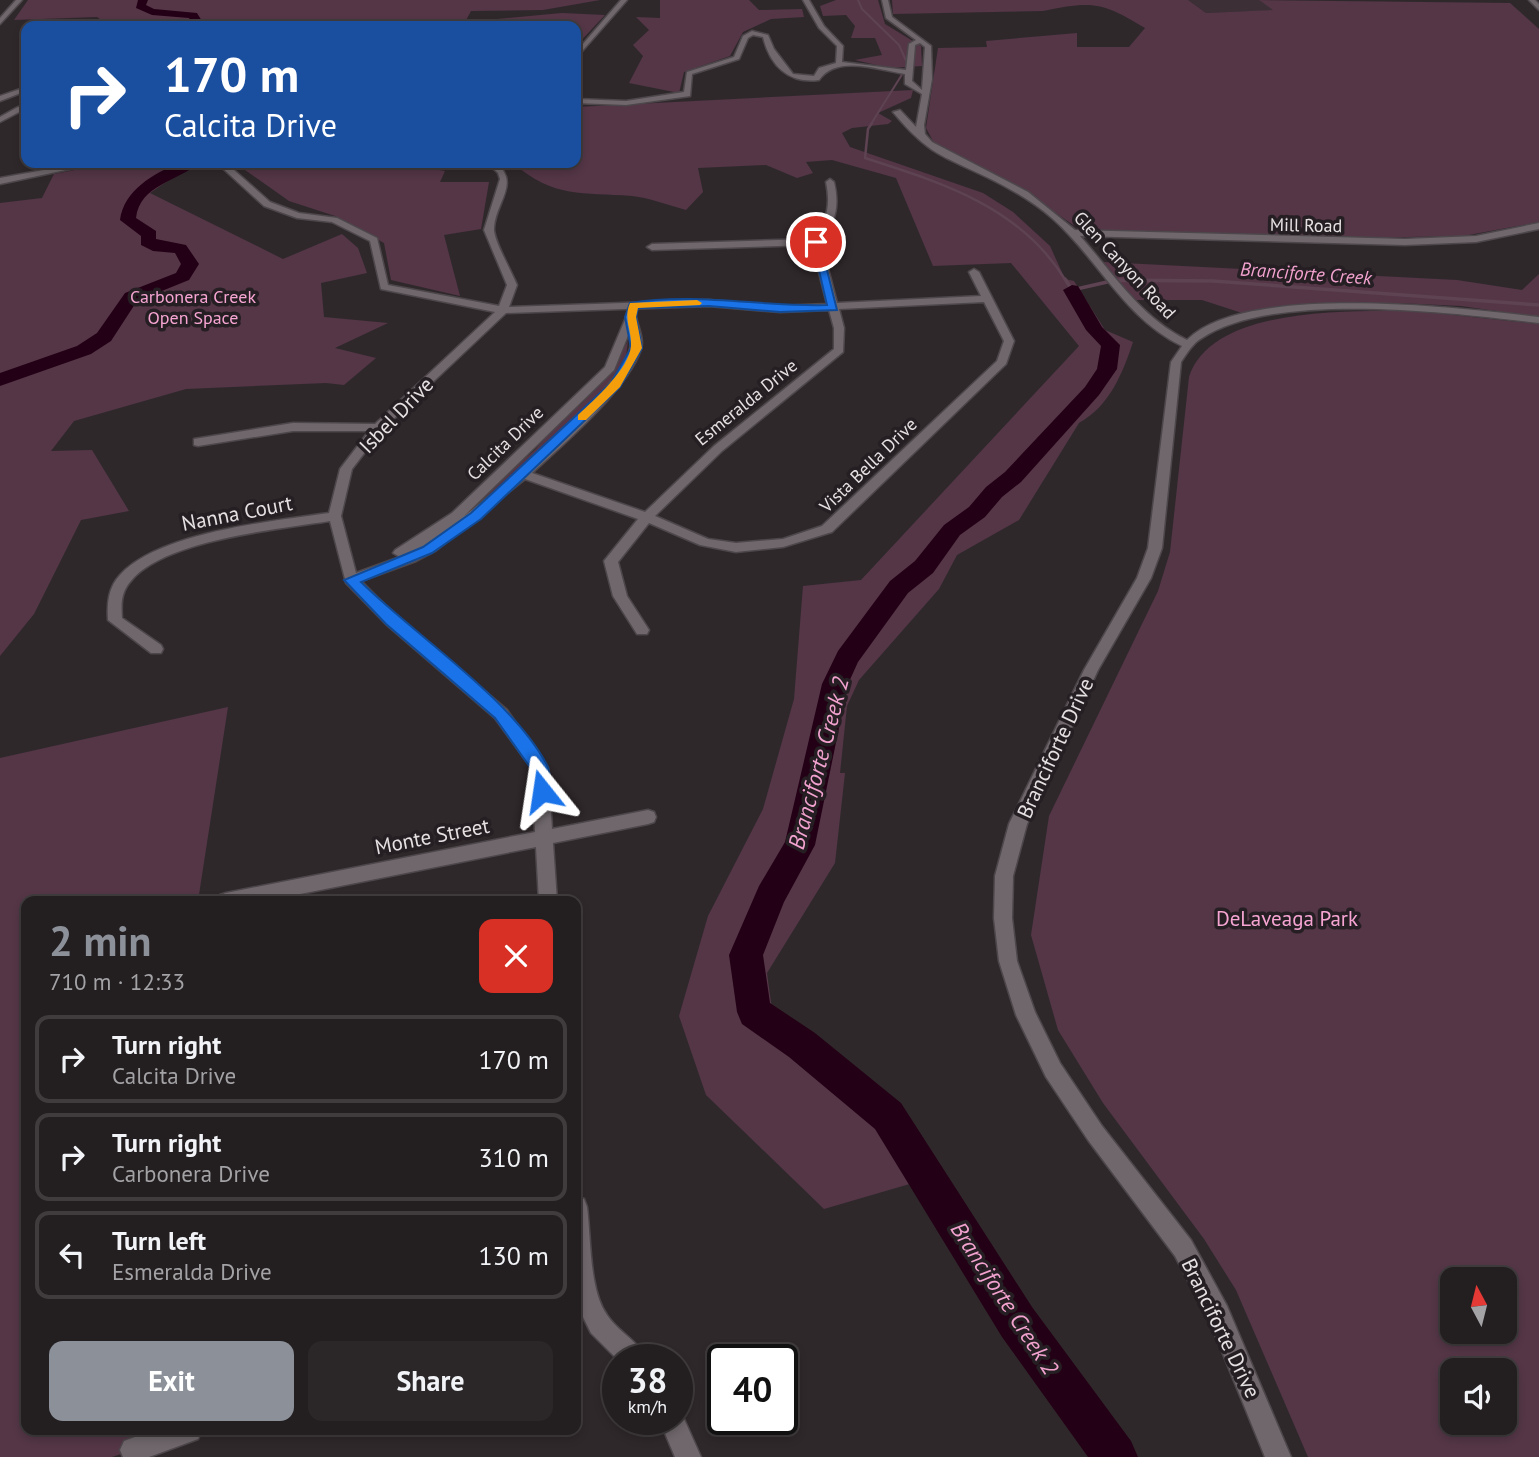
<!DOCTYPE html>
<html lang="en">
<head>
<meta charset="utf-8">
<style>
	body { margin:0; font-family:"PT Sans",sans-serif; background:#2b2729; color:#f1f3f6; height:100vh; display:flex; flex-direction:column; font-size:26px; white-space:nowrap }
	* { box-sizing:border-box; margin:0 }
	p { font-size:23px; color:#a3a2a5 }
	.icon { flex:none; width:38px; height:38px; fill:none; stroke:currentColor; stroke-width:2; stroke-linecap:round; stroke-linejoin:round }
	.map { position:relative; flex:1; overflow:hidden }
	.drawer { position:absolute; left:21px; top:896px; width:560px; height:539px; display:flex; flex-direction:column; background:#231e20; border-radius:14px; box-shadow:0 4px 10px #0003,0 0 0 2px #403c3e }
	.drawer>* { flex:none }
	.top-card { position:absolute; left:21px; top:21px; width:560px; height:147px; border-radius:14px; box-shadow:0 4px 10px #0003,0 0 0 2px #403c3e; background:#1a4fa0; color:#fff; overflow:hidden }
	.needle { width:46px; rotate:353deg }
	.fabs { position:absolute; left:1440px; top:1267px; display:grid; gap:14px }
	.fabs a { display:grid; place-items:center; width:77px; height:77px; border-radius:14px; background:#231e20; box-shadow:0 4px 10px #0003,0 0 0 2px #403c3e; font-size:35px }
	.speed { position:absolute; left:602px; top:1344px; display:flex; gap:14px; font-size:35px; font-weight:700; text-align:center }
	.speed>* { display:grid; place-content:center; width:91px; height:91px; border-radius:50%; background:#231e20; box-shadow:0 4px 10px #0003,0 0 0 2px #403c3e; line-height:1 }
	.speed small { font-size:18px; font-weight:400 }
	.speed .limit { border:4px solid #111; border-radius:10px; background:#fff; color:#111 }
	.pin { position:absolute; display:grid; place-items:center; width:60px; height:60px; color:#fff; margin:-30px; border:4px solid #fff; border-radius:50%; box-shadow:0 2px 7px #0007 }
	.me { position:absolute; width:77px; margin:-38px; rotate:345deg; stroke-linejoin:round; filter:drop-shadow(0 0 5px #0008) }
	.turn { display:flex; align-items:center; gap:24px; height:147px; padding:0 28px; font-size:32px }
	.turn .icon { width:91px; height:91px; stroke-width:2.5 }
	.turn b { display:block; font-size:49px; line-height:60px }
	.round { display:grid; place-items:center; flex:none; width:74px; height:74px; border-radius:14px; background:#2b2729 }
	.headline { display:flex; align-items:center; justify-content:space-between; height:119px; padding:0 28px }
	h1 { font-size:42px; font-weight:700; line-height:52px; color:#8c9099 }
	.primary-button { display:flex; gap:14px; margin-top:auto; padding:14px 28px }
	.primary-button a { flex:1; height:80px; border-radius:14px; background:#8c9099; color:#fff; font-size:28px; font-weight:700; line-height:80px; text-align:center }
	.primary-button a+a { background:#2b2729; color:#f1f3f6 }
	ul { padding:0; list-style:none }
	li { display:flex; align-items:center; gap:21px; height:88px; margin:0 14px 10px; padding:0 14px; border:4px solid #403c3e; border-radius:14px }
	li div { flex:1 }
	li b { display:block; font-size:26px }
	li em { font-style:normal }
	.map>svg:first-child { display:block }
	.built { fill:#3c3036 }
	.green { fill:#543647; fill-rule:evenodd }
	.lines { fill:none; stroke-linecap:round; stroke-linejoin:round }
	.stream-far2 { stroke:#5e4353; stroke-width:2 }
	.stream-far1 { stroke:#5e4353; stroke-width:2.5 }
	.stream { stroke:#5e4353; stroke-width:3.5 }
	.river { fill:#240016; fill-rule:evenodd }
	.minor-casing { stroke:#4d464a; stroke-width:3 }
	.minor { fill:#6f676b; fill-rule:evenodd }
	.route { fill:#1a73e8; stroke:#114b97; stroke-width:2 }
	.slow { fill:#f59e0b }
	.labels { text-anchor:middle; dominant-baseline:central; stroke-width:7; stroke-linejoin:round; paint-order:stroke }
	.far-street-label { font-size:18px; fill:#e5e0e2; stroke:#251e22 }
	.far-park-label { font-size:18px; fill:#f6a5d3; stroke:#251e22 }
	.far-water-label { font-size:19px; font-style:italic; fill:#f2a2cf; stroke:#251e22 }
	.street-label { font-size:21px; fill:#e5e0e2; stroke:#251e22 }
	.park-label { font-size:21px; fill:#f6a5d3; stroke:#251e22 }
	.water-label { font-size:23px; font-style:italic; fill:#f2a2cf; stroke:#251e22 }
</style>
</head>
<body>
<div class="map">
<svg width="1539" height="1457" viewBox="0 0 1539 1457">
	<rect width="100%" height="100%" fill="#2f282b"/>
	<!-- built -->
	<path class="built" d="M 1188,0 L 1259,0 L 1275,10 L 1206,13 Z"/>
	<!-- green -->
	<g class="green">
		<path d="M 28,0 L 600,0 L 543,10 L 471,11 L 465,22 L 562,13 L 605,15 L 576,46 L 576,26 L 203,26 L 199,23 L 110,26 L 97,17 L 14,20 Z"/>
		<path d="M 660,0 L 749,0 L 759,10 L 802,9 L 804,17 L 771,19 L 743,32 L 730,56 L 684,72 L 679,93 L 629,83 L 643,56 L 633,45 L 649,30 L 636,17 L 660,18 Z"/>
		<path d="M 836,0 L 878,0 L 885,24 L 921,46 L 922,66 L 889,68 L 855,60 L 882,55 L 875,38 L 851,38 L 855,26 L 846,15 L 823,16 L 820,6 Z"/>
		<path d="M 892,0 L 1188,0 L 1206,13 L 1273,10 L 1259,0 L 1510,3 L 1539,29 L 1539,222 L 1463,236 L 1352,238 L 1079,229 L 1011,182 L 934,143 L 926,128 L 938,48 L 987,47 L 986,41 L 1077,33 L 1077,47 L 1129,47 L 1145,28 C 1104,3 1093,0 1043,11 L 893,14 Z"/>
		<path d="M 913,90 L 911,98 L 878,113 L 892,121 L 888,124 L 852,128 L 842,133 L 850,147 L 983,193 L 1013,212 L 1050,246 L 1065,279 L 1074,281 L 1105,330 L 1133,342 C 1123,372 1110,406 1079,423 L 1019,520 L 957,555 L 939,589 L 859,680 L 847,706 L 840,773 L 845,773 L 835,863 L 767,973 L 777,1046 L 869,1085 L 937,1176 L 824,1209 L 706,1095 L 679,1016 L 708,916 L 763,809 L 794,699 L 803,586 L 861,580 L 1079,346 L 1011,263 L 933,266 L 896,178 L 832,160 L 806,162 L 813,173 L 797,178 L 766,165 L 698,168 L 703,192 L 686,210 C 668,205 650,198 632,196 C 583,192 554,199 513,163 L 576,163 L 576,107 Z"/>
		<path d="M 111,163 L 201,163 L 182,171 L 150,193 L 283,259 L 342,234 L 358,248 L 367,273 L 321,283 L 324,317 L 388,323 L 335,348 L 376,358 L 344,385 L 326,383 L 186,389 L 74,421 L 51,451 L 92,450 L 129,511 L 81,520 L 34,614 L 0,656 L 0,203 L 42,198 L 54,174 Z"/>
		<path d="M 235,163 L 427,163 L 433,169 L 445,171 L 440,182 L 489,182 L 481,229 L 444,235 L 460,296 L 391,280 L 384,243 L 335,216 L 289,201 Z"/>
		<path d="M 1103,262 L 1457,280 L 1522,290 L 1539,274 L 1539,317 L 1461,306 L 1397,303 L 1304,306 L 1242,313 L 1202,300 L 1135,300 Z"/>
		<path d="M 1415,311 L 1539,324 L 1539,1457 L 1308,1457 L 1236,1290 L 1204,1239 L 1103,1103 L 1058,1030 L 1031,935 L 1049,816 L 1158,591 L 1170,552 L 1189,377 C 1212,305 1354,311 1415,311 ZM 1452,1279 L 1505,1279 L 1505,1332 L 1452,1332 ZM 1452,1370 L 1505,1370 L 1505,1423 L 1452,1423 Z"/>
		<path d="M 628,341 L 626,357 L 612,384 L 472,513 L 422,547 L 536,449 L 553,428 L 582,403 L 610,373 Z"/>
		<path d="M 228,707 L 198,901 L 26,901 L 26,1430 L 133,1430 L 133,1450 L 112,1457 L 0,1457 L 0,758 Z"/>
	</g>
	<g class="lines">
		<!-- stream-far2 -->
		<path class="stream-far2" d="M 858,0 L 862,9 L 899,45 L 908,65 L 871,124"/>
		<!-- stream-far1 -->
		<g class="stream-far1">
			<path d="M 872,123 L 868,129 L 865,158 C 943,183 1021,207 1066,281"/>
			<path d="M 1112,281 L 1205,281"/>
		</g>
		<!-- stream -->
		<path class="stream" d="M 1065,279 L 1072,290 L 1116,280 L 1213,281 L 1539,305"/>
		<!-- river -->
		<g class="river">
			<path d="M 138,0 L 148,0 L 146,5 L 154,9 L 197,13 L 205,26 L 193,26 L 189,18 L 152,15 L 136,8 Z"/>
			<path d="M 179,163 L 198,163 C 178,182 140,184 136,218 L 156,231 L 156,239 L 186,245 L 199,264 L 189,280 L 137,301 L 111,341 L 91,354 L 0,386 L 0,373 L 77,346 L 97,333 L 125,293 L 176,273 L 181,264 L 175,253 L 153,251 L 141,245 L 141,236 L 120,220 C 124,190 153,174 179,163 Z"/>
			<path d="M 1072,285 L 1078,286 L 1102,327 L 1120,345 L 1117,369 L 1099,395 L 1021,482 L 1002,497 L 985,517 L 960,535 L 933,573 L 908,593 L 858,662 L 848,684 L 815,845 L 784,902 L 763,955 L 770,1003 L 815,1033 L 901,1103 L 1032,1307 L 1131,1441 L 1138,1457 L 1088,1457 L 1002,1337 L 875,1129 L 789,1057 L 742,1024 L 737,1012 L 729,955 L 759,886 L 785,842 L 822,684 L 838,651 L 890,581 L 915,561 L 944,525 L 969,507 L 986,487 L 1005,472 L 1085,387 L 1097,369 L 1101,346 L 1086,330 L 1063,290 Z"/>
		</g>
		<defs>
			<g id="minor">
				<path d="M 16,0 L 22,0 L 0,24 L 0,18 Z"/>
				<path d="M 621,0 L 627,0 L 576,58 L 576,52 Z"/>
				<path d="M 803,0 L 809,0 L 824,26 L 843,46 L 842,62 L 906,70 L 909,44 L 916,40 L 886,18 L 882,0 L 888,0 L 892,17 L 931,46 L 932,79 L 924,125 L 925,134 L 932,142 L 1028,192 L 1075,230 L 1405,239 L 1476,236 L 1539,223 L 1539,229 L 1476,242 L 1405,245 L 1080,236 C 1114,274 1140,317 1187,340 C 1244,282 1461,308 1539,317 L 1539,323 C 1455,313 1274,290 1202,338 C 1193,343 1187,353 1181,362 L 1162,548 L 1151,578 L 1098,670 L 1027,824 L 1013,876 L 1012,918 L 1017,961 L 1035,1012 L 1060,1063 L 1102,1126 L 1191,1240 L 1227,1306 L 1291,1457 L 1265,1457 L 1210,1322 L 1175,1256 L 1088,1140 L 1046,1077 L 1016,1015 L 999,961 L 994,918 L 995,876 L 1009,824 L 1084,670 L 1137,578 L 1148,548 L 1171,362 L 1182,346 C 1124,318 1099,260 1053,219 C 1027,196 996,181 965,167 C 953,161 938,155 927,146 C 915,137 903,124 893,112 L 900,110 L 916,127 L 922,94 L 905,84 L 905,74 C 879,70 837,54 819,80 C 789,84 770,66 763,37 L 753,35 L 748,38 L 739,59 L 692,74 L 690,96 L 626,105 L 576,103 L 576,99 L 626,101 L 684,92 L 687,72 L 734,57 L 743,36 L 752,31 L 768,35 L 774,49 L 793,74 L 814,76 L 819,68 L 836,63 L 837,46 L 819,28 ZM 920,43 L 925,47 L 922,90 L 912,81 L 915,45 Z"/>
				<path d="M 1529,0 L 1535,0 L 1539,4 L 1539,10 Z"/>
				<path d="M 26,87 L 26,91 L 0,101 L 0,96 Z"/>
				<path d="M 18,107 L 25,109 L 0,122 L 0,117 Z"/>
				<path d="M 82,163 L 98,163 L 0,184 L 0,178 Z"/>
				<path d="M 217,163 L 226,163 L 270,202 L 299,213 L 337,218 L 377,238 L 388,285 L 499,306 L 507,285 L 484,230 L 500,179 L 498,173 L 487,163 L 496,163 C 521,183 495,203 494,228 C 493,240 512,272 517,285 L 509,307 L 709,300 L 780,306 L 827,304 L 812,245 L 652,250 L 647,247 L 652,244 L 813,239 C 827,220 831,206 826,182 L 830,179 L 834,182 C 840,207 835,222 821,242 L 837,303 L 981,296 L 969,272 L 974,269 L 979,272 L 1014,341 L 1006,364 L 832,532 L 783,547 L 736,552 L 700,545 L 649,523 L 618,562 L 627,596 L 649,630 L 647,634 L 637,634 L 613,596 L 604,561 L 638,519 L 525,479 L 435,551 L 416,561 L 361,581 L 396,616 L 507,710 L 548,768 L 552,829 L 648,810 L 654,812 L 656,817 L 654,822 L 648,824 L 553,843 L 557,901 L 539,901 L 536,847 L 265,901 L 217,901 L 220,895 L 226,893 L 535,832 L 532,769 L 495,718 L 386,624 L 346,583 L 330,521 C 280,529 162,540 130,582 C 121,593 121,604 122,618 L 161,645 L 163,649 L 161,653 L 151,653 L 108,620 C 107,604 108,588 120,575 C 159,532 274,521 329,513 L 340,469 L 369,431 L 293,431 L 198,446 L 194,445 L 194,439 L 293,423 L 375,424 L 495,312 L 381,289 L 370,241 L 332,222 L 297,218 L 264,206 ZM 984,302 L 1004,341 L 997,361 L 822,526 L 783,539 L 736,543 L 708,539 L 655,516 L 722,451 L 843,352 L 844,328 L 839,309 ZM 709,306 L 780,312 L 829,310 L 834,328 L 834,349 L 714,446 L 645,512 L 532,473 C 564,444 627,390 641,349 C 644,339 638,327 636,317 L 627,315 L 605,367 L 452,513 L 395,550 L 393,553 L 400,557 L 356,573 L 341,516 L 352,469 L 382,430 L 506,313 ZM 629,333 C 630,338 632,343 630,349 C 617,393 504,486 464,516 L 614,370 Z"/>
				<path d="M 576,1196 L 584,1199 L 587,1207 C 591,1238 589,1290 607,1315 C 618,1332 639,1341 647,1360 L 618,1360 L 591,1333 L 576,1303 Z"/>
				<path d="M 677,1409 L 680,1410 L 701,1457 L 675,1457 L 659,1419 L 677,1419 Z"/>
				<path d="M 154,1430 L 202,1430 L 198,1439 L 149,1457 L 123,1457 L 120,1450 L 124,1441 Z"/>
			</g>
		</defs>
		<!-- minor casing -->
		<use href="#minor" class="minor-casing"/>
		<!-- minor -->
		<use href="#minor" class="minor"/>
	</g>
	<!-- route -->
	<path class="route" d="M 812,240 L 820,242 L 837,310 L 780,312 L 709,306 L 638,308 L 636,317 L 642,348 L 620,387 L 481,519 L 432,553 L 361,582 C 416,636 512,699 547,765 C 551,772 550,783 550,791 L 542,798 L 536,796 L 532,770 L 495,718 L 386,624 L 344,580 L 423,547 L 471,513 L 611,383 L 631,348 L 625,317 L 630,303 C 695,292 762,307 827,305 Z"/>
	<!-- slow -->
	<path class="slow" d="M 697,300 L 702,303 L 700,305 L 638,308 L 636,317 L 642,348 L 620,387 L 586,420 L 578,420 L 578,415 C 594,400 629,369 631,346 C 632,330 623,319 630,303 Z"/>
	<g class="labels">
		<!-- far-street labels -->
		<g class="far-street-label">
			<text transform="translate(1306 225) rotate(1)">Mill Road</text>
			<text transform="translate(1125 265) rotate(47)">Glen Canyon Road</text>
			<text transform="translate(746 402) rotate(-39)">Esmeralda Drive</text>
			<text transform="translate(505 443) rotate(-44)">Calcita Drive</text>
			<text transform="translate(868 465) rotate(-44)">Vista Bella Drive</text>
		</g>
		<!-- far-park labels -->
		<g class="far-park-label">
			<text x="193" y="296">Carbonera Creek<tspan x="193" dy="21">Open Space</tspan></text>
		</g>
		<!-- far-water labels -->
		<g class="far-water-label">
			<text transform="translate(1306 273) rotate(4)">Branciforte Creek</text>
		</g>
		<!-- street labels -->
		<g class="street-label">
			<text transform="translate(396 415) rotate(-46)">Isbel Drive</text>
			<text transform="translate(237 513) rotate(-11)">Nanna Court</text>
			<text transform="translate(1055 748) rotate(-65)">Branciforte Drive</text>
			<text transform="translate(432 836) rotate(-11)">Monte Street</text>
			<text transform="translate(1221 1328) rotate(64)">Branciforte Drive</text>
		</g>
		<!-- park labels -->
		<g class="park-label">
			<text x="1287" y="918">DeLaveaga Park</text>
		</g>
		<!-- water labels -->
		<g class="water-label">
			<text transform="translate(818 763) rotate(-75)">Branciforte Creek 2</text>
			<text transform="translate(1005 1298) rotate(57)">Branciforte Creek 2</text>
		</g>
	</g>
</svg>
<div class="fabs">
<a><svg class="needle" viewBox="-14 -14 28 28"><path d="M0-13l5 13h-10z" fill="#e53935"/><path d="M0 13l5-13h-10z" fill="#a3a2a5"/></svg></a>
<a><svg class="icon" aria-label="sound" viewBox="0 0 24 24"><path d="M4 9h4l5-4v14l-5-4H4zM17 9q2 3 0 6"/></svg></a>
</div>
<div class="speed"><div>38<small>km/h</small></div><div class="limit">40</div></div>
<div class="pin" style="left:816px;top:242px;background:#d93025"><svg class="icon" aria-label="arrive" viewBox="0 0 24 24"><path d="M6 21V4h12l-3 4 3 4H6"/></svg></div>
<svg class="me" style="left:542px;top:791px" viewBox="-20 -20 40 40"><path d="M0-17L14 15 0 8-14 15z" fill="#1a73e8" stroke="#fff" stroke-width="4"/></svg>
<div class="top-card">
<div class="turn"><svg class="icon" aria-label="right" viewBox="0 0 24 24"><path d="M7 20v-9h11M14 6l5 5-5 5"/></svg><div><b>170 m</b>Calcita Drive</div></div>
</div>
<section class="drawer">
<div class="headline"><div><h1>2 min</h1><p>710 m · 12:33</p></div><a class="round" style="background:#d93025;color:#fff"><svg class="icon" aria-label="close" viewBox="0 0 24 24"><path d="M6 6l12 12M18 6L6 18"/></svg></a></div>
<ul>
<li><svg class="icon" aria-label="right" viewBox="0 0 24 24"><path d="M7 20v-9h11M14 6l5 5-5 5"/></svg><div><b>Turn right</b><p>Calcita Drive</p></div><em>170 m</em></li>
<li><svg class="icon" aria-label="right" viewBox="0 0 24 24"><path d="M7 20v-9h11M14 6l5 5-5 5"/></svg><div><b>Turn right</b><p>Carbonera Drive</p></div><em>310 m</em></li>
<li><svg class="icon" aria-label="left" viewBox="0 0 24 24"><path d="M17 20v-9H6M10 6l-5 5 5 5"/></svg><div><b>Turn left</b><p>Esmeralda Drive</p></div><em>130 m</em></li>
</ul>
<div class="primary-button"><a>Exit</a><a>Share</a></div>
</section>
</div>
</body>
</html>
